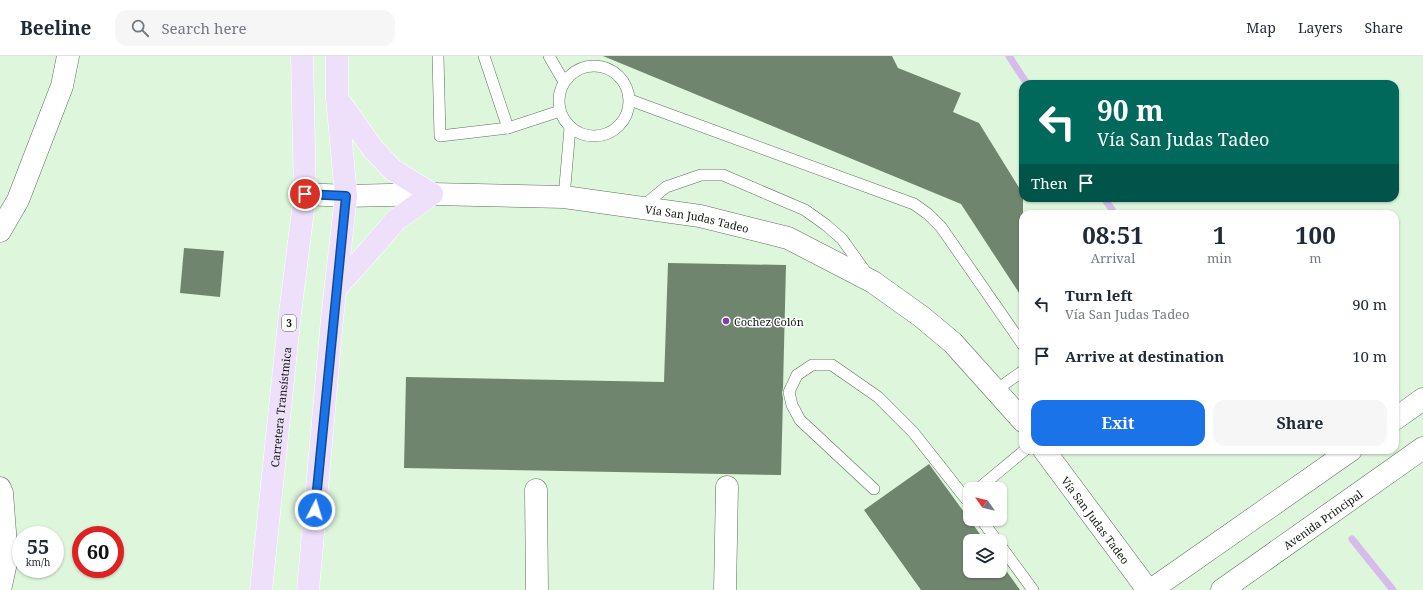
<!DOCTYPE html>
<html lang="en">
<head>
<meta charset="utf-8">
<style>
	body { margin:0; font-family:"Noto Serif",serif; background:#f6f6f7; color:#1f2937; height:100vh; display:flex; flex-direction:column; font-size:15px; white-space:nowrap }
	* { box-sizing:border-box; margin:0 }
	p { font-size:13px; color:#747a83 }
	.icon { flex:none; width:22px; height:22px; fill:none; stroke:currentColor; stroke-width:2; stroke-linecap:round; stroke-linejoin:round }
	.map { position:relative; flex:1; overflow:hidden }
	.side { position:absolute; left:1019px; top:154px; width:380px; height:244px; display:flex; flex-direction:column; background:#fff; border-radius:12px; box-shadow:0 1px 3px #0004 }
	.side>* { flex:none }
	.banner { position:absolute; left:1019px; top:24px; width:380px; height:122px; border-radius:12px; box-shadow:0 1px 3px #0004; background:#00695c; color:#fff; overflow:hidden }
	.needle { width:26px; rotate:304deg }
	.tools { position:absolute; left:963px; top:426px; display:grid; gap:8px }
	.tools a { display:grid; place-items:center; width:44px; height:44px; border-radius:8px; background:#fff; box-shadow:0 1px 3px #0004; font-size:20px }
	.speed { position:absolute; left:12px; top:470px; display:flex; gap:8px; font-size:20px; font-weight:700; text-align:center }
	.speed>* { display:grid; place-content:center; width:52px; height:52px; border-radius:50%; background:#fff; box-shadow:0 1px 3px #0004; line-height:1 }
	.speed small { font-size:10px; font-weight:400 }
	.speed .limit { border:6px solid #d22; background:#fff; color:#111 }
	.pin { position:absolute; display:grid; place-items:center; width:34px; height:34px; color:#fff; margin:-17px; border:2px solid #fff; border-radius:50%; box-shadow:0 1px 4px #0007 }
	.me { position:absolute; width:44px; margin:-22px; rotate:5deg; stroke-linejoin:round; filter:drop-shadow(0 0 3px #0008) }
	.turn { display:flex; align-items:center; gap:14px; height:84px; padding:0 12px; font-size:18px }
	.turn .icon { width:52px; height:52px; stroke-width:2.5 }
	.turn b { display:block; font-size:28px; line-height:34px }
	.then { display:flex; align-items:center; height:38px; padding:0 12px; background:#0003; gap:8px; font-size:15px }
	.eta { display:flex; justify-content:space-evenly; align-items:center; height:68px; text-align:center }
	.eta b { font-size:24px; font-weight:700; line-height:28px }
	.cta { display:flex; gap:8px; margin-top:auto; padding:8px 12px }
	.cta a { flex:1; height:46px; border-radius:12px; background:#1a73e8; color:#fff; font-size:16px; font-weight:700; line-height:46px; text-align:center }
	.cta a+a { background:#f6f6f7; color:#1f2937 }
	ul { padding:0; list-style:none }
	li { display:flex; align-items:center; gap:12px; height:52px; padding:0 12px }
	li div { flex:1 }
	li b { display:block; font-size:15px }
	li em { font-style:normal }
	header { display:flex; align-items:center; gap:24px; box-sizing:border-box; height:56px; padding:0 20px; background:#fff; border-bottom:1px solid #e0e1e3 }
	header strong { font-size:19px }
	nav { display:flex; gap:22px; margin-inline-start:auto; font-size:14px }
	.search { width:280px; height:36px; background:#f6f6f7; display:flex; align-items:center; gap:10px; box-sizing:border-box; padding:0 14px; border-radius:12px; color:#747a83; font-size:15px }
	.map>svg:first-child { display:block }
	.lines { fill:none; stroke-linecap:round; stroke-linejoin:round }
	.stream { stroke:#d6bbeb; stroke-width:7 }
	.building { fill:#70856e }
	.service-casing { stroke:#5c705b; stroke-width:12 }
	.minor-casing { stroke:#5c705b; stroke-width:23 }
	.primary-casing { stroke:#fff; stroke-width:23 }
	.service { stroke:#fff; stroke-width:11 }
	.minor { stroke:#fff; stroke-width:22 }
	.primary { stroke:#eedffa; stroke-width:22 }
	.route-casing { stroke:#114b97; stroke-width:10 }
	.route { stroke:#1a73e8; stroke-width:7 }
	.poi-dot { fill:#833caf; stroke:#fff; stroke-width:1.5 }
	.labels { text-anchor:middle; dominant-baseline:central; stroke-width:3; stroke-linejoin:round; paint-order:stroke }
	.shield { fill:#fff; stroke:#575d57; stroke-width:1 }
	.shield-label { font-size:10px; font-weight:bold; fill:#0f180f }
	.street-label { font-size:11px; fill:#0f180f; stroke:#fff }
	.poi-label { font-size:11px; fill:#0f180f; stroke:#fff; text-anchor:start }
</style>
</head>
<body>
<header>
<strong>Beeline</strong>
<div class="search"><svg class="icon" aria-label="search" viewBox="0 0 24 24"><circle cx="10" cy="10" r="6"/><path d="M15 15l6 6"/></svg>Search here</div>
<nav><a>Map</a><a>Layers</a><a>Share</a></nav>
</header>
<div class="map">
<svg width="1423" height="534" viewBox="0 0 1423 534">
	<rect width="100%" height="100%" fill="#def6dc"/>
	<g class="lines">
		<!-- stream -->
		<g class="stream">
			<path d="M 1009,0 L 1027,28"/>
			<path d="M 1104,142 L 1115,158"/>
			<path d="M 1282,394 L 1283,394"/>
			<path d="M 1352,483 L 1393,534"/>
		</g>
	</g>
	<!-- building -->
	<g class="building">
		<path d="M 603,0 L 892,0 L 898,12 L 961,37 L 953,56 L 979,67 L 1023,138 L 1023,243 L 961,148 Z"/>
		<path d="M 184,192 L 224,195 L 220,241 L 180,237 Z"/>
		<path d="M 668,207 L 786,209 L 783,332 L 782,337 L 783,342 L 781,419 L 404,412 L 406,321 L 664,326 Z"/>
		<path d="M 929,408 L 985,485 L 970,485 L 970,515 L 1000,515 L 1000,506 L 1020,534 L 921,534 L 864,454 Z"/>
	</g>
	<g class="lines">
		<defs>
			<g id="service">
				<path d="M 438,0 L 440,80 L 508,72 L 484,0"/>
				<path d="M 549,0 L 564,26"/>
				<circle cx="594" cy="45" r="35"/>
				<path d="M 630,44 L 914,148 L 928,158 L 941,171 L 1023,289"/>
				<path d="M 508,72 L 560,55"/>
				<path d="M 564,141 L 570,72"/>
				<path d="M 642,151 L 666,131 L 701,119 L 723,119 L 805,154 L 826,169 L 842,183 L 867,218"/>
				<path d="M 996,334 L 1023,315"/>
				<path d="M 874,433 L 800,364 L 792,349 L 789,336 L 797,319 L 812,309 L 832,309 L 878,341 L 913,376 L 966,443"/>
				<path d="M 978,433 L 1025,394"/>
				<path d="M 981,463 L 997,485"/>
				<path d="M 1000,489 L 1033,534"/>
			</g>
			<g id="minor">
				<path id="s1" d="M 305,138 L 346,140 L 432,138 L 564,141 L 700,160 L 788,182 L 873,226 L 922,261 L 953,287 L 1023,365"/>
				<path d="M 0,175 L 18,144 L 62,30 L 68,0"/>
				<path d="M 1395,363 L 1423,343"/>
				<path id="s2" d="M 1044,394 L 1148,534"/>
				<path d="M 0,432 L 2,437 L 7,502 L 0,534"/>
				<path d="M 536,434 L 537,534"/>
				<path d="M 725,534 L 727,431"/>
				<path d="M 1151,534 L 1351,394"/>
				<path id="s3" d="M 1222,534 L 1423,392"/>
			</g>
			<g id="primary">
				<path d="M 337,231 L 371,193 L 396,164 L 432,138 L 393,114 L 373,93 L 337,42"/>
				<path id="s4" d="M 261,534 L 289,266 L 305,138 L 302,0"/>
				<path d="M 308,534 L 332,263 L 346,140 L 337,41 L 337,0"/>
			</g>
		</defs>
		<!-- service casing -->
		<use href="#service" class="service-casing"/>
		<!-- minor casing -->
		<use href="#minor" class="minor-casing"/>
		<!-- primary casing -->
		<use href="#primary" class="primary-casing"/>
		<!-- service -->
		<use href="#service" class="service"/>
		<!-- minor -->
		<use href="#minor" class="minor"/>
		<!-- primary -->
		<use href="#primary" class="primary"/>
	</g>
	<g class="lines">
		<defs>
			<path id="route" d="M 305,138 L 346,140 L 315,454"/>
		</defs>
		<!-- route casing -->
		<use href="#route" class="route-casing"/>
		<!-- route -->
		<use href="#route" class="route"/>
	</g>
	<!-- markers -->
	<circle class="poi-dot" cx="726" cy="265" r="4"/>
	<g class="labels">
		<!-- shield labels -->
		<rect class="shield" x="282" y="259" width="14" height="16" rx="3"/>
		<g class="shield-label">
			<text x="289" y="267">3</text>
		</g>
		<!-- street labels -->
		<g class="street-label">
			<text stroke="none"><textPath href="#s1" startOffset="394">Vía San Judas Tadeo</textPath></text>
			<text stroke="none"><textPath href="#s4" startOffset="184">Carretera Transístmica</textPath></text>
			<text stroke="none"><textPath href="#s3" startOffset="123">Avenida Principal</textPath></text>
			<text stroke="none"><textPath href="#s2" startOffset="87">Vía San Judas Tadeo</textPath></text>
		</g>
		<!-- poi labels -->
		<g class="poi-label">
			<text x="734" y="265">Cochez Colón</text>
		</g>
	</g>
</svg>
<div class="tools">
<a><svg class="needle" viewBox="-14 -14 28 28"><path d="M0-13l5 13h-10z" fill="#e53935"/><path d="M0 13l5-13h-10z" fill="#747a83"/></svg></a>
<a><svg class="icon" aria-label="layers" viewBox="0 0 24 24"><path d="M12 4l9 5-9 5-9-5zM3 14l9 5 9-5"/></svg></a>
</div>
<div class="speed"><div>55<small>km/h</small></div><div class="limit">60</div></div>
<div class="pin" style="left:305px;top:138px;background:#d93025"><svg class="icon" aria-label="arrive" viewBox="0 0 24 24"><path d="M6 21V4h12l-3 4 3 4H6"/></svg></div>
<svg class="me" style="left:315px;top:454px" viewBox="-20 -20 40 40"><circle r="17" fill="#1a73e8" stroke="#fff" stroke-width="3"/><path d="M0-11L8 9 0 5-8 9z" fill="#fff"/></svg>
<div class="banner">
<div class="turn"><svg class="icon" aria-label="left" viewBox="0 0 24 24"><path d="M17 20v-9H6M10 6l-5 5 5 5"/></svg><div><b>90 m</b>Vía San Judas Tadeo</div></div>
<div class="then">Then<svg class="icon" aria-label="arrive" viewBox="0 0 24 24"><path d="M6 21V4h12l-3 4 3 4H6"/></svg></div>
</div>
<section class="side">
<div class="eta">
<div><b>08:51</b><p>Arrival</p></div>
<div><b>1</b><p>min</p></div>
<div><b>100</b><p>m</p></div>
</div>
<ul>
<li><svg class="icon" aria-label="left" viewBox="0 0 24 24"><path d="M17 20v-9H6M10 6l-5 5 5 5"/></svg><div><b>Turn left</b><p>Vía San Judas Tadeo</p></div><em>90 m</em></li>
<li><svg class="icon" aria-label="arrive" viewBox="0 0 24 24"><path d="M6 21V4h12l-3 4 3 4H6"/></svg><div><b>Arrive at destination</b></div><em>10 m</em></li>
</ul>
<div class="cta"><a>Exit</a><a>Share</a></div>
</section>
</div>
</body>
</html>
